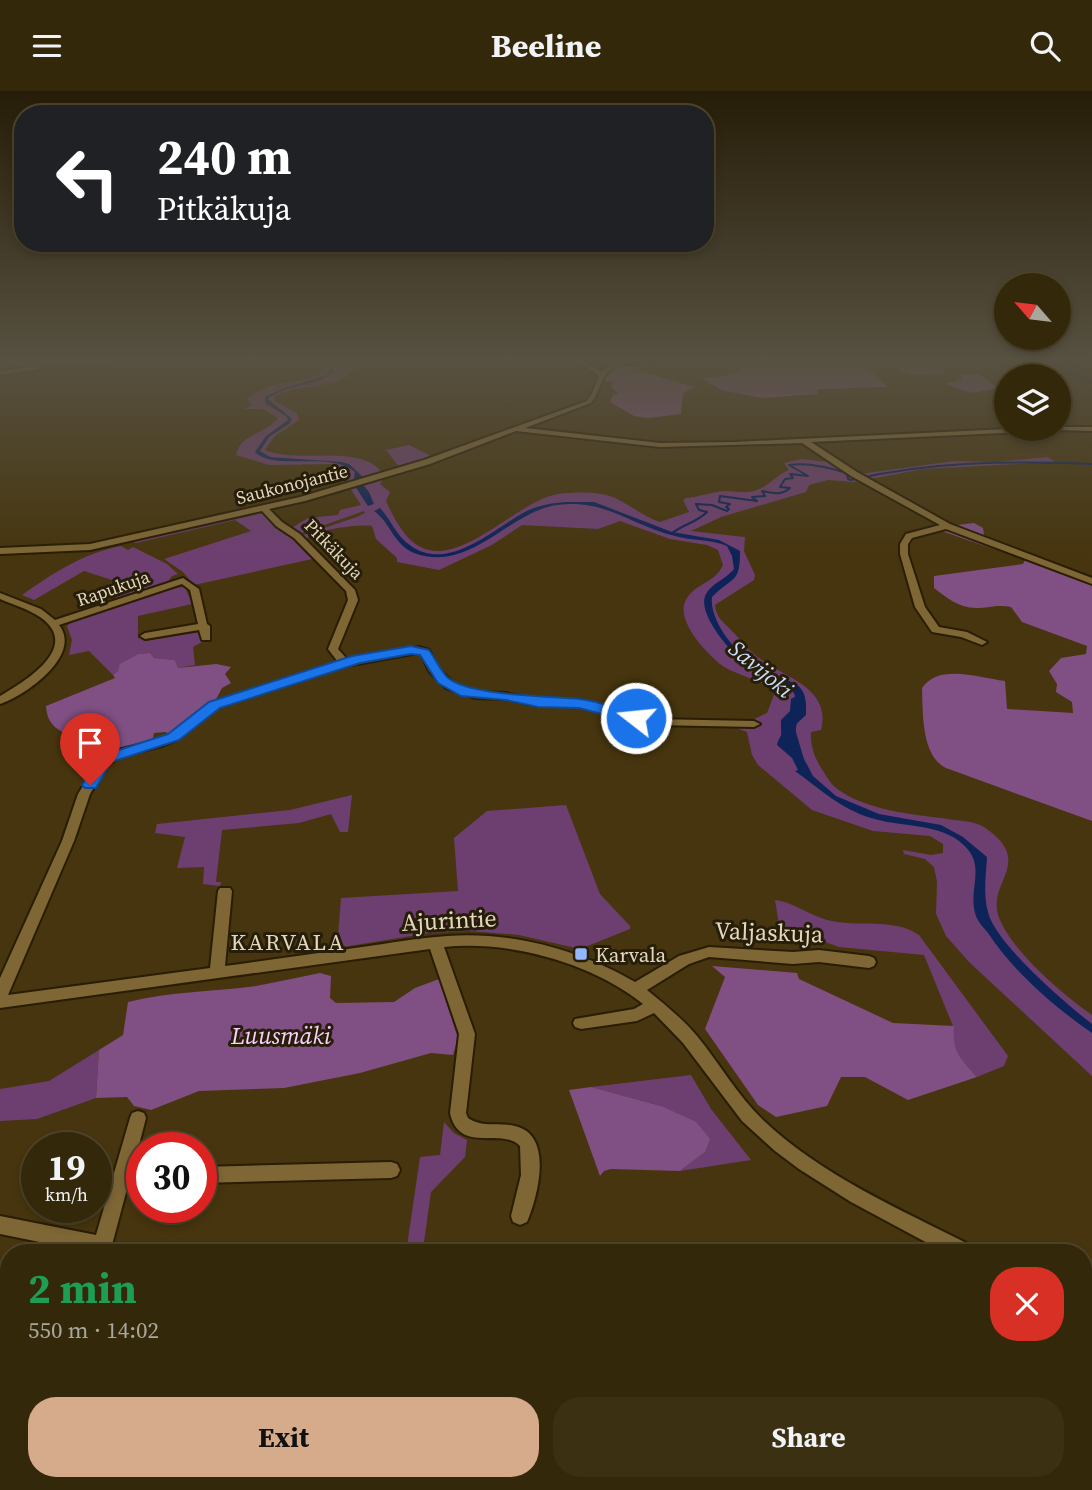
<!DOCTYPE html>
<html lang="en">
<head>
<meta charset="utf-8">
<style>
	body { margin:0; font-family:"Source Serif 4",serif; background:#3c3013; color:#f1f3f6; height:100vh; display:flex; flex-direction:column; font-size:26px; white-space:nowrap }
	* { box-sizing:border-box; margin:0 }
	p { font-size:23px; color:#a9a69c }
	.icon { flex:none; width:38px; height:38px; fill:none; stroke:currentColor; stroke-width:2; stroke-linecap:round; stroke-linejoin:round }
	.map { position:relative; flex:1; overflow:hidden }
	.sheet { position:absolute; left:0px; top:1153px; width:1092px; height:247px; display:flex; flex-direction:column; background:#34280a; border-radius:28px 28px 0 0; box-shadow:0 4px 10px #0003,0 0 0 2px #4e442b }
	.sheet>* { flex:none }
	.guide { position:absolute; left:14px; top:14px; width:700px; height:147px; border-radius:28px; box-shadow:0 4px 10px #0003,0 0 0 2px #4e442b; background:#202124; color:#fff; overflow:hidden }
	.needle { width:46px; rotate:298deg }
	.fabs { position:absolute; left:994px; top:182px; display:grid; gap:14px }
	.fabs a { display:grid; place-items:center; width:77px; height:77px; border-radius:50%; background:#34280a; box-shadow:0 4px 10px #0003,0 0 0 2px #4e442b; font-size:35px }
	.speed { position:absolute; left:21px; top:1041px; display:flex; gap:14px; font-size:35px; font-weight:700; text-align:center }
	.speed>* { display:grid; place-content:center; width:91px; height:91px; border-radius:50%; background:#34280a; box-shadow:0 4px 10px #0003,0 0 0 2px #4e442b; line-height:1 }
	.speed small { font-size:18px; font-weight:400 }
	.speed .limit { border:10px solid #d22; background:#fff; color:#111 }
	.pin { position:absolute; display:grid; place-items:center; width:60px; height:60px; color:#fff; margin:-72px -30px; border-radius:50% 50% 50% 0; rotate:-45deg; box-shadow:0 0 7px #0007 }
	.pin .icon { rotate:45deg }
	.me { position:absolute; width:77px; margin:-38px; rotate:286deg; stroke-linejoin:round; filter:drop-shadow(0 0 5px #0008) }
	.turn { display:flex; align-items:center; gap:24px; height:147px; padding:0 28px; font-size:32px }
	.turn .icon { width:91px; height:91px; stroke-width:2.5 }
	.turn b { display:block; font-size:49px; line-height:60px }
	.round { display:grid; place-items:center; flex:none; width:74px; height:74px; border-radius:28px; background:#3c3013 }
	.summary { display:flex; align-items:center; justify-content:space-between; height:119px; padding:0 28px }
	h1 { font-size:42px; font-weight:700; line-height:52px; color:#1e9e55 }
	.action { display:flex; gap:14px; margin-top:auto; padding:14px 28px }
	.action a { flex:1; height:80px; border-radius:28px; background:#d6ab8b; color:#111; font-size:28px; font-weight:700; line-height:80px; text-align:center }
	.action a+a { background:#3c3013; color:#f1f3f6 }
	header { display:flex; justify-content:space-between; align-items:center; height:91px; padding:0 28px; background:#34280a; font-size:32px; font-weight:700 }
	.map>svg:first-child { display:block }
	.green { fill:#6d3f71 }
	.forest { fill:#805084 }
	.water { fill:#0e2458 }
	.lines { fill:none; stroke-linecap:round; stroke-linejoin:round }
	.stream { stroke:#0e2458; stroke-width:2 }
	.river { fill:#0e2458; fill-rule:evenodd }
	.minor-casing { stroke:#291d03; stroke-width:4 }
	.minor { fill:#7e6635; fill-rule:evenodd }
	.route { fill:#1a73e8; stroke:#114b97; stroke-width:2 }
	.poi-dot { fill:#94b7fd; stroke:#271e09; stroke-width:2.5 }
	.labels { text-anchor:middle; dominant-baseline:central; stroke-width:6; stroke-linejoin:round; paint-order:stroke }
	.far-street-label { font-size:18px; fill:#e4d7be; stroke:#271e09 }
	.poi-label { font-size:21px; fill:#e4d7be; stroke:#271e09; text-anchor:start }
	.water-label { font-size:23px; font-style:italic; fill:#cbdcff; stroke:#271e09 }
	.neighbourhood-label { font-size:23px; letter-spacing:2px; fill:#e4d7be; stroke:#271e09 }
	.near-street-label { font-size:24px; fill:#e4d7be; stroke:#271e09 }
	.near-park-label { font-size:24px; font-style:italic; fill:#fbd0fe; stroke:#271e09 }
</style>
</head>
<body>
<header><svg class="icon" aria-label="menu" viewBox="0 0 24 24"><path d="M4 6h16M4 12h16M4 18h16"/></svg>Beeline<svg class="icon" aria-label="search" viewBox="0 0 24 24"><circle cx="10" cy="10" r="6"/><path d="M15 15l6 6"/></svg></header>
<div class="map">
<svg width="1092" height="1399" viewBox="0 0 1092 1399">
	<rect width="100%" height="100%" fill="#46350e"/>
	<!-- green -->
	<g class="green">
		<path d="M 331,267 L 356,267 L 352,272 L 355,277 C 337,300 299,292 275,305 L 274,310 L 297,322 L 299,329 L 275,345 L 265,359 C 298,373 356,353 380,379 L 377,384 L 346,392 L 348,382 L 334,373 L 269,374 L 236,364 C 241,341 266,344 278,327 L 263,318 L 243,318 L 252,315 L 247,307 C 255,302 264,297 274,294 C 291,289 311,293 324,278 L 323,274 Z"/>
		<path d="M 409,354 L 433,366 L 400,377 L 386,359 Z"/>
		<path d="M 1048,366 L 1055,371 L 923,378 L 854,391 L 828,389 L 809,394 L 806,401 L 721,426 L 691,440 L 745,446 L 744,460 L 755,484 L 754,489 L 715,514 C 716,526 723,531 732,540 C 741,549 749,560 759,567 C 784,586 832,597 821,639 L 811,641 C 810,655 815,668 823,680 C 827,686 831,693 836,697 C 866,720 912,723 948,728 C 959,730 974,730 984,736 C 1038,773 983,791 1000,829 C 1015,863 1062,903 1092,924 L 1092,985 L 969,871 L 946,845 L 936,823 L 937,791 L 934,776 L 925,768 L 904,763 L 903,759 L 931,764 L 943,762 L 943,753 L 930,745 L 873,740 L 812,719 L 758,674 L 752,664 L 747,641 L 728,634 L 727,630 L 752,629 L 767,622 L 775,601 C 761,589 743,586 726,577 C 710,567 676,531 685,511 C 693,492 715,493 723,474 L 718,459 L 707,454 L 670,448 L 620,430 L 598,438 L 522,434 L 492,454 L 439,479 L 397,471 L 397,467 L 376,448 L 372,435 C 358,433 310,439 305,450 L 300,445 L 357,426 L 365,422 L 364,420 L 299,443 L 290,438 L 308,427 L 338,424 L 340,419 L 361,414 L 350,397 L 383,388 L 380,393 L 390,401 L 386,410 C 391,421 397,433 405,443 C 447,495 511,411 558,403 C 576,401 601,400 617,408 C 632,415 644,426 660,431 L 689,421 L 683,409 L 686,407 C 699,406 711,401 724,400 C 735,400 745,403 757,399 C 769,395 776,384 789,379 L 784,372 L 801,368 L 830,371 L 860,383 L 954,370 L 994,371 Z"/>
		<path d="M 262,419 L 317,467 L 194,494 L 183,481 L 164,468 L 251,440 L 235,429 L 136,452 L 131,450 Z"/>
		<path d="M 121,455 L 128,459 L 133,456 L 167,473 L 178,483 L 172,485 L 167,492 L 118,509 L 104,496 L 115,490 L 84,480 L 34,509 L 22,504 C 53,482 84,462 121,455 Z"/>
		<path d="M 185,496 L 192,513 L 138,525 L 138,546 L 146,550 L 200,541 L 202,551 L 193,556 L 195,574 L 178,577 L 175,569 L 154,567 L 150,562 L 138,563 L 121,573 L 118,580 L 113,584 L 89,560 L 69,564 L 72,549 L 67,535 L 71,531 L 169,497 Z"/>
		<path d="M 352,704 L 348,741 L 340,741 L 331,723 L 299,732 L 222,739 L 216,791 L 221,791 L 220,795 L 203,793 L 204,776 L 177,777 L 185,746 L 155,742 L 157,733 L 290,719 Z"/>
		<path d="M 566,714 L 600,803 L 630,835 L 630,838 L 580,858 L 519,844 L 470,840 L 429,842 L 337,857 L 341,807 L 458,800 L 454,747 L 487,720 Z"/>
		<path d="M 775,809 C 793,811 809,824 827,829 C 858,837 893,826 919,844 L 1008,965 L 1004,975 L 977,986 L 958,966 L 953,952 L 953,935 L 924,864 L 839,856 L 779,834 Z"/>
		<path d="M 99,959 L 96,1007 L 37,1028 L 0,1030 L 0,998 L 49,990 Z"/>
		<path d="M 691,984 L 711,1018 L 751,1069 L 680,1080 L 705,1061 L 661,1015 L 591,996 Z"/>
		<path d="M 444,1031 L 454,1042 L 467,1049 L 465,1066 L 431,1101 L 423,1158 L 427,1162 L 406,1162 L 420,1066 L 440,1064 Z"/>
	</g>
	<!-- forest -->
	<g class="forest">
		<path d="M 6,267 L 118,267 L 107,272 L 34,273 L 22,277 Z"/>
		<path d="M 744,267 L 846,267 L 873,282 L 888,296 L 820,298 L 817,299 L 818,303 L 762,307 L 721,299 L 701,287 L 720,286 L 741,279 L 723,271 Z"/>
		<path d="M 877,267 L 949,267 L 941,275 L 947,282 L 911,284 Z"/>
		<path d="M 636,274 L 640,275 L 632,278 L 695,296 L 683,302 L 681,323 L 648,327 L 634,325 L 610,311 L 613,304 L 619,303 L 611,296 L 614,291 L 604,290 L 605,283 L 620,275 Z"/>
		<path d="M 958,283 L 979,283 L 998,297 L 972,302 L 945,293 L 963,288 Z"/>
		<path d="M 974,432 L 983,437 L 984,444 L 992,448 L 1092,487 L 1092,730 L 946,677 C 921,665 923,621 922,597 C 939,572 979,587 1005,590 L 1007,618 L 1073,622 L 1072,611 L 1056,601 L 1057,593 L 1049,580 L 1061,567 L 1086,563 L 1087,555 L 1022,531 L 1011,516 C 997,513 989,517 976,517 C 959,517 947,507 934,497 L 934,485 L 1023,473 L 1025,469 L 933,437 Z"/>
		<path d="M 150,562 L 154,567 L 175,569 L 178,577 L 216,573 L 231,576 L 225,583 L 231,592 L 222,597 L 214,612 L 173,644 L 165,641 L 154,642 L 152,652 L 104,661 L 94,669 L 84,670 L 64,663 L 76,647 C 59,640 47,635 46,615 L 115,587 L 113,584 L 118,580 L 120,573 L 138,563 Z"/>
		<path d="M 712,875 L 797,882 L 799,888 L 893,932 L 954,935 C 952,962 960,967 977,986 L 908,1009 L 865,986 L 841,986 L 827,1015 L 776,1026 L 758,1014 L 705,938 L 725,886 Z"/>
		<path d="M 320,882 L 331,885 L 330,907 L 336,912 L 394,911 L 415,897 L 439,888 L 458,947 L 453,964 L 431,962 L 360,982 L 284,997 L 199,1000 L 151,1019 L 134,1015 L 127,1006 L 96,1007 L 99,959 L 123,944 L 128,911 C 171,900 213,901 256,895 C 278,891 299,886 320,882 Z"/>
		<path d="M 591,996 L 661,1015 L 696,1031 L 710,1048 L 705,1061 L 680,1080 L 611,1078 L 604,1080 L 600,1085 L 569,999 Z"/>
		<path d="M 363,1391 L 430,1391 L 447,1396 L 447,1399 L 359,1399 Z"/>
	</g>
	<!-- water -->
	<g class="water">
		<path d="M 341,267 L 345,267 L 334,275 L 334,281 C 315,297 287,292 268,308 L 292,328 L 289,333 L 269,346 L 260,360 L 270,366 L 341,371 L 349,373 L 363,386 L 360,390 L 369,401 L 374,413 L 368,415 L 353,392 L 355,381 C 330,359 275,381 255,361 L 266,345 L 288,329 L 286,325 L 265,312 L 265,306 L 282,298 L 327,284 L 331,274 Z"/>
		<path d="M 565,411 L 594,411 L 672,441 L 719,449 L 740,460 C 740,493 734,484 712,506 C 709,533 743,571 767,582 C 776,587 788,588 797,594 C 807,601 806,613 806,624 L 794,635 L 804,668 L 813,685 L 836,705 L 879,723 L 941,734 L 963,746 L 987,766 C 986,784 983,803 988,821 C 995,852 1066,913 1092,933 L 1092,942 C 1053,915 1014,881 988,842 C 984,837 978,831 976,825 C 966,796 990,774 959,750 C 935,732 899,736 871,727 C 841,718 820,698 795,680 L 798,679 L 792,667 L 777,654 C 781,637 801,626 795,605 C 791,588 763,589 751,578 C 735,566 695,523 706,503 C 711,493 726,488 734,478 L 732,465 L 727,455 C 711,448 692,450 675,445 C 632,435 605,407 557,414 C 508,421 470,483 414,462 C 394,454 390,431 374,420 L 380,417 C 392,430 396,445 411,455 C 448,481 492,439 523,422 C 535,415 552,412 565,411 Z"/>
	</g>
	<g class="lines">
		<!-- stream -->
		<g class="stream">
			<path d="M 1064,267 L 1077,276 L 1067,280 L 1069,283 L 1092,290"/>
			<path d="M 671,443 C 683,433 696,432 707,421 L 699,419 L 696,413 L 712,414 L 727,420 L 729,418 L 726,416 L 730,413 L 719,411 L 720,405 L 757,410 L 752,406 L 765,405 L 762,400 C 773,402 781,405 790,397 L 780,396 L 785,388 L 793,387 L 790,383 L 808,385 L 789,374 C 808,371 828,376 847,382 L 848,388 L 851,389 C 931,370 1010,370 1092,373"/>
		</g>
		<!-- river -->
		<path class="river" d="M 798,604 L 805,608 C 807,632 788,623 800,657 L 793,661 C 780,658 781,640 781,629 L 790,620 L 791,608 Z"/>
		<defs>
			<g id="minor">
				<path d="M 573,267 L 580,267 L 601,281 C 617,267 641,267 661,267 C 645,273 620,268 607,282 C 599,291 599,303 591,312 L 525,337 L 660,352 L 735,351 L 1007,338 L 1049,338 L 1046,340 L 811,351 L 857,381 L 950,433 L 1092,487 L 1092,493 L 946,438 L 912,447 L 908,453 L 908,463 L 925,516 L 939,536 L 967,541 L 987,551 L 982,554 L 961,546 L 932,541 L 915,516 L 900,463 L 900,453 L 906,443 L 940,434 L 851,385 L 802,352 L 660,356 L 516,340 L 430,373 L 305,410 L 269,418 L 282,431 L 300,443 L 355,499 L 358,509 L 338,558 L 347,568 L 419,556 L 429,559 L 438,577 L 454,593 L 476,601 L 506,602 L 538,609 L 580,609 L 654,628 L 754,630 L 760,633 L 754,636 L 654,634 L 580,615 L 538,615 L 506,608 L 475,607 L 446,597 L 429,580 L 421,563 L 418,562 L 346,575 L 219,616 L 177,649 L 162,655 L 122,665 L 108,673 L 90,703 L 74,750 L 8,904 L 210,877 L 218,800 L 220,797 L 230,797 L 232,800 L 225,875 C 271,869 316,862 362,856 C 390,852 418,847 447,845 C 511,840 580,859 635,891 L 679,865 L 709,856 L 793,861 L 819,859 L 869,865 L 874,867 L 876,871 L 874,875 L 869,877 L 819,871 L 793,873 L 709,866 L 689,873 L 647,899 C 664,913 682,927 697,945 C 720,973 737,1004 763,1029 C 822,1085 900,1118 972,1155 L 974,1162 L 946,1162 L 851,1111 L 799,1078 L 775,1060 L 742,1030 L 683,952 L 654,922 L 637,930 L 581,938 L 575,936 L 573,932 L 575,928 L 634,918 L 643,913 C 592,872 509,849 444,856 L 475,943 L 466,1022 L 468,1027 C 482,1037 499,1031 515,1035 C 554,1044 538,1105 527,1131 L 520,1134 L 513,1131 L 511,1125 L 521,1084 L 520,1055 C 503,1036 459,1064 450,1022 L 459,943 L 430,858 L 0,917 L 0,887 L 62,750 L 78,703 L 100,668 L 114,660 L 154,650 L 169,645 L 211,612 L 338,571 L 328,558 L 348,509 L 346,500 L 294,447 L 276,435 L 262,420 L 90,459 L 0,463 L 0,457 L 90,453 L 300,406 L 424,369 L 587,310 L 592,302 L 599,285 Z"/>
				<path d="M 36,275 L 38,278 L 0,284 L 0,280 Z"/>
				<path d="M 1059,336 L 1092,336 L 1092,340 L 1057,339 L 1056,338 Z"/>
				<path d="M 183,487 L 199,498 L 207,533 L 210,535 L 210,549 L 202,549 L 199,539 L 145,548 L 140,545 L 145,542 L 198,533 L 190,499 L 182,493 L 59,534 C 83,564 25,605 0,613 L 0,605 C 24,591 83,556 40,526 C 28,518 14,514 0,508 L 0,502 L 41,518 L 55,529 Z"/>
				<path d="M 138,1020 L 144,1022 L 146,1027 L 133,1077 L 142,1077 L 142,1093 L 128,1094 L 112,1154 L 115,1162 L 94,1162 L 0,1143 L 0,1125 L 96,1144 L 130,1027 L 132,1022 Z"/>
				<path d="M 391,1071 L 397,1073 L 400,1079 L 397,1085 L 391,1087 L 201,1092 L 201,1076 Z"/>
				<path d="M 1083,1216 L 1092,1220 L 1092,1241 L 1083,1237 Z"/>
				<path d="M 29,1391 L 51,1391 L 48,1399 L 26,1399 Z"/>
			</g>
		</defs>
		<!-- minor casing -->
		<use href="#minor" class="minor-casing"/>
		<!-- minor -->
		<use href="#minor" class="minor"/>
	</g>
	<!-- sky -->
	<linearGradient id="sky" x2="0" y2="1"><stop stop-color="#261d08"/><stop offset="0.58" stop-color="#575141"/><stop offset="1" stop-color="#575141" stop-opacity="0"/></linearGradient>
	<rect width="1092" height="463" fill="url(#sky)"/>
	<!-- route -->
	<path class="route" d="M 411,555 L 429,559 C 435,567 440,579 447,586 C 467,605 549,605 579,608 C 599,610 621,619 641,624 L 644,627 L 636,632 L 579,617 L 538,616 L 506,609 L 461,605 L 438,592 L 420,564 L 411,563 L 360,572 L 220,617 L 179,649 L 111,671 L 96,697 L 85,697 L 82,694 L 100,665 L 168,643 L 209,611 L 352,565 Z"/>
	<!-- markers -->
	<rect class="poi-dot" x="574" y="856" width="14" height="14" rx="3.5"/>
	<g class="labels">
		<!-- far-street labels -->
		<g class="far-street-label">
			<text transform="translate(292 393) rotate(-14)">Saukonojantie</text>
			<text transform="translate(334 458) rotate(46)">Pitkäkuja</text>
			<text transform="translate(113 497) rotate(-19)">Rapukuja</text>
		</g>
		<!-- poi labels -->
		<g class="poi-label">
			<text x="595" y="863">Karvala</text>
		</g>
		<!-- water labels -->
		<g class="water-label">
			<text transform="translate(761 578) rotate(40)">Savijoki</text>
		</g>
		<!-- neighbourhood labels -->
		<g class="neighbourhood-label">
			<text x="288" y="851">KARVALA</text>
		</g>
		<!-- near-street labels -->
		<g class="near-street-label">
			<text transform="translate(449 829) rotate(-3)">Ajurintie</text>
			<text transform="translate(769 841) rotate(2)">Valjaskuja</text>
		</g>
		<!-- near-park labels -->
		<g class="near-park-label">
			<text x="281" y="944">Luusmäki</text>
		</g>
	</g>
</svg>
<div class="fabs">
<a><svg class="needle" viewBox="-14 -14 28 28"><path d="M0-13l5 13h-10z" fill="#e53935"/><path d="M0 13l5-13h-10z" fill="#a9a69c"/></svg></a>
<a><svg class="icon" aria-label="layers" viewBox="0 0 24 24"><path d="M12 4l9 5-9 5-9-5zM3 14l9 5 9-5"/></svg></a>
</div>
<div class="speed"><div>19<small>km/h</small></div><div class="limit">30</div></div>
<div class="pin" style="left:90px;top:694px;background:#d93025"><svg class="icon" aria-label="arrive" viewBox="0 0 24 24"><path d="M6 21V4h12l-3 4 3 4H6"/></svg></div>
<svg class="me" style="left:636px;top:627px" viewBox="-20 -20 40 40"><circle r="17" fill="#1a73e8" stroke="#fff" stroke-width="3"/><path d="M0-11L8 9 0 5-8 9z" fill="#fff"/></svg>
<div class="guide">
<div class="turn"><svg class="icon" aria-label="left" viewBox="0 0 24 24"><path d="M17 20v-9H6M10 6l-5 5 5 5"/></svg><div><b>240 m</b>Pitkäkuja</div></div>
</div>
<section class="sheet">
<div class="summary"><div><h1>2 min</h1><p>550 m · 14:02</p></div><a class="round" style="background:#d93025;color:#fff"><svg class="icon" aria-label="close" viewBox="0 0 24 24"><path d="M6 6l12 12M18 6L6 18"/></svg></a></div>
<div class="action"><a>Exit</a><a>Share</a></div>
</section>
</div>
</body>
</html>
